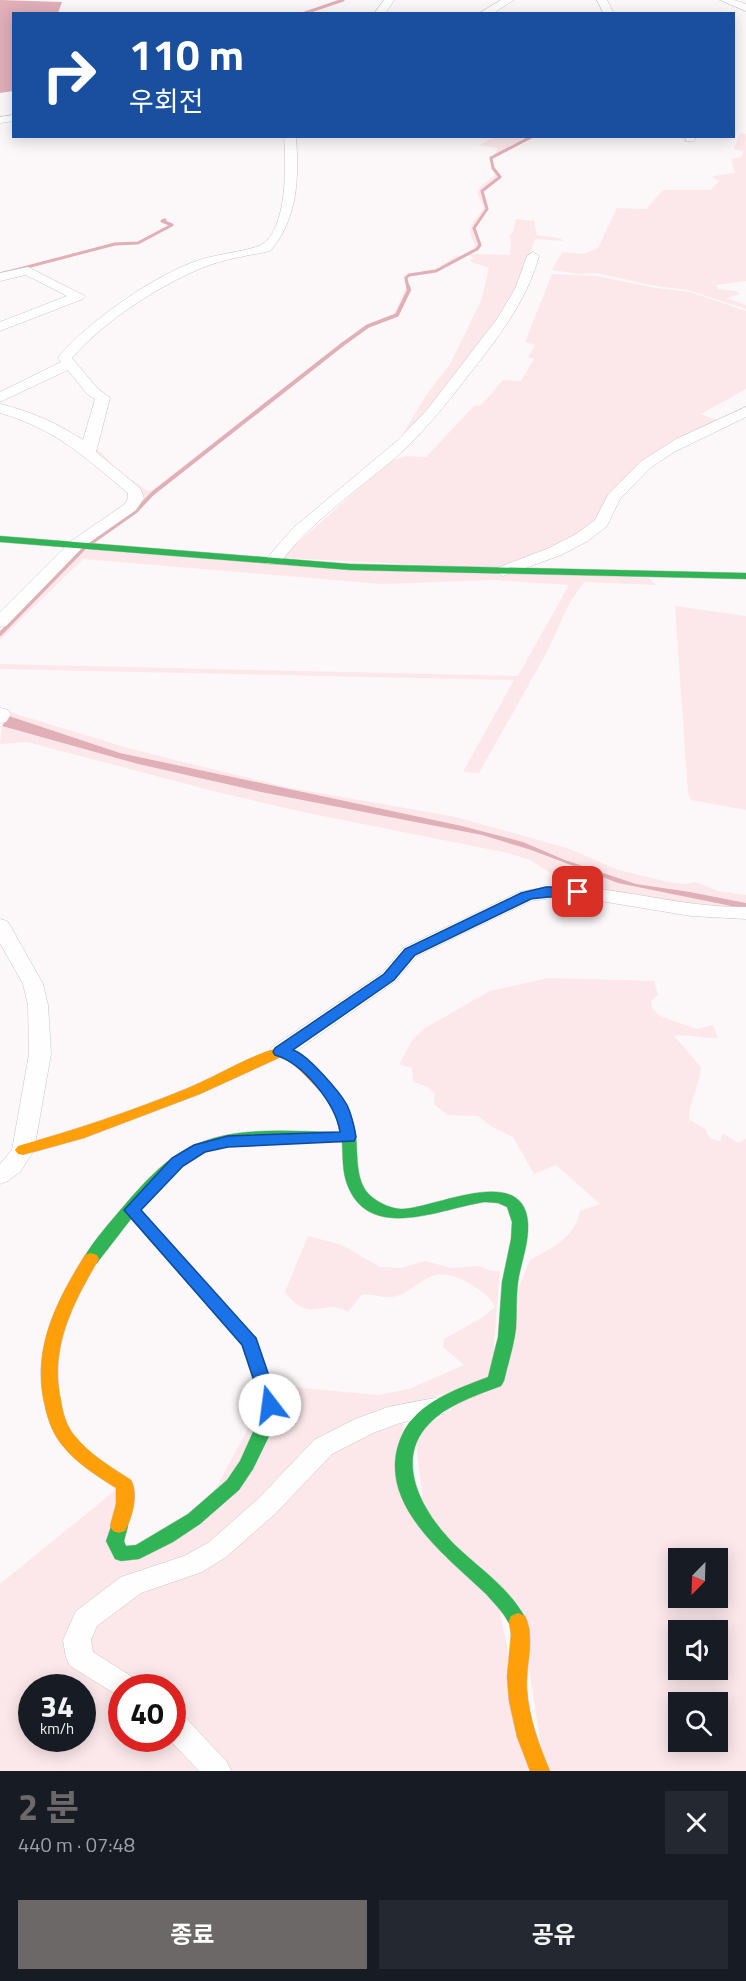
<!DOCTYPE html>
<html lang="ko">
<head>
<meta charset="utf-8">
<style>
	body { margin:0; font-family:"Titillium Web","Noto Sans KR",sans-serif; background:#242831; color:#f1f3f6; height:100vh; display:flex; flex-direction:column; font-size:22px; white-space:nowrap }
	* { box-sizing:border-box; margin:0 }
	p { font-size:20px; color:#9ea1a6 }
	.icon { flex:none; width:33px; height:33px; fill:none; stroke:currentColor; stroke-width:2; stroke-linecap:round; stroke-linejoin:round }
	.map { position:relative; height:1771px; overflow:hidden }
	.panel { display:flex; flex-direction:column; background:#171b24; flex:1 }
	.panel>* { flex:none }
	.banner { position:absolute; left:12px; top:12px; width:723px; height:126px; border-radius:0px; box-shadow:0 3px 15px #0003; background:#1a4fa0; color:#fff; overflow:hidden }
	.needle { width:39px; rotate:203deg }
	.controls { position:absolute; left:668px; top:1548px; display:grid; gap:12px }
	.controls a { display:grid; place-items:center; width:60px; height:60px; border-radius:0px; background:#171b24; box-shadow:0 3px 15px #0003; font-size:30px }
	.speed { position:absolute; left:18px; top:1674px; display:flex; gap:12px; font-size:30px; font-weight:700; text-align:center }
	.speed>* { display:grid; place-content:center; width:78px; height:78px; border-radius:50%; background:#171b24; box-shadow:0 3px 15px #0003; line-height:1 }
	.speed small { font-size:15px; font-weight:400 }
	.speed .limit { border:9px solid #d22; background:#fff; color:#111 }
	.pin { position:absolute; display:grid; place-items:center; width:51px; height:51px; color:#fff; margin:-26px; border-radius:12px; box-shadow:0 3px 9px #0006 }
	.me { position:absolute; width:66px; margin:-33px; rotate:345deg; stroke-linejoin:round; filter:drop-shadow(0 0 4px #0008) }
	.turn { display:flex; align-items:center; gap:21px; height:126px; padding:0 18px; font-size:27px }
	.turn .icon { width:78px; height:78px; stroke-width:2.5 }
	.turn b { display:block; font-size:42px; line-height:51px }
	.round { display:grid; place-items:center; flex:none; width:63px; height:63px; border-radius:0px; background:#242831 }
	.head { display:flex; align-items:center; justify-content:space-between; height:102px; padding:0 18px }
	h1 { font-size:36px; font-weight:700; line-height:45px; color:#6d6868 }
	.action { display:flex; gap:12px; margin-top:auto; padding:12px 18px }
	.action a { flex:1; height:69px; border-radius:0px; background:#6d6868; color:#fff; font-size:24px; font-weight:700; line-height:69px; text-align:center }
	.action a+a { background:#242831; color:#f1f3f6 }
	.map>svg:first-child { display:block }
	.green { fill:#fce8eb; fill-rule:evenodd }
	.water { fill:#e0afb8 }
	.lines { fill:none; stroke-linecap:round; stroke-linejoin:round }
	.stream-far1 { stroke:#e0afb8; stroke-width:3 }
	.stream { stroke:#e0afb8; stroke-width:4 }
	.street-casing { stroke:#cac6c6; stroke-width:1 }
	.fast-casing { stroke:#cac6c6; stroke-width:1 }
	.slow-casing { stroke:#cac6c6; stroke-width:1 }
	.street { fill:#fffefe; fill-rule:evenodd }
	.fast { fill:#30b455; fill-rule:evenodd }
	.slow { fill:#ff9f0a; fill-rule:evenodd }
	.route { fill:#1a73e8; stroke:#114b97; stroke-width:1.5 }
</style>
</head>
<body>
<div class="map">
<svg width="746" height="1771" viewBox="0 0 746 1771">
	<rect width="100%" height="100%" fill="#fcf7f8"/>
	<!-- green -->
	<g class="green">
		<path d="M 740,133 L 746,134 L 746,281 L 716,285 L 718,289 L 736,291 L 740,294 L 727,298 L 746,305 L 746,309 L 688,290 L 656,286 L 596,273 L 578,274 L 552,270 L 562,252 L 584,254 L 598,248 L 617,208 L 646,209 L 663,190 L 711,190 L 719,181 L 712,177 L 714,176 L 735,173 L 731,159 L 741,157 L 743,151 L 734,149 Z"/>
		<path d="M 495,137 L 495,136 L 532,137 C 518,140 508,150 494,155 L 498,148 L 479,145 Z"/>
		<path d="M 494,171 L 499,177 L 481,191 L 486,209 L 473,228 L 480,245 L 471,254 L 510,255 L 511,240 L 509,236 L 513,232 L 516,219 L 534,221 L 537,235 L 559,238 L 564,241 L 535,239 L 522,276 L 504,314 L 464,369 L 396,445 L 427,394 L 450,364 L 481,301 L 489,268 L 472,262 L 470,260 L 474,258 L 469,255 L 436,271 L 408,275 L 406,278 L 409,290 L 396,315 L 368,326 L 342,344 L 151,494 L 136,511 L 103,532 L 138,501 L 91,449 L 105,399 L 109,395 L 110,399 L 94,445 L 116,469 L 148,491 L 152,490 L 364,326 L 393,316 L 406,287 L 403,277 L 405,275 L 438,268 L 455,256 L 465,255 L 474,250 C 477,241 469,238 470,230 C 470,224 480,214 484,208 L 477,193 L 481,186 L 494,176 Z"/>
		<path d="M 552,274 L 596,276 L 656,288 L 690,292 L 746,311 L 746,389 L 701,414 L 722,422 L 663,450 L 585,531 L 505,569 L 285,558 L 287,552 L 390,461 L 407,456 L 426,457 L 474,406 L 481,405 L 503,380 L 521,381 L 534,359 L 528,357 L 535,345 L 525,342 Z"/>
		<path d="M 84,549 L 649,578 L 656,585 L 584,582 L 569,604 L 547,652 L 479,773 L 463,772 L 514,680 L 0,669 L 0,664 L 518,676 L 569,585 L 494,580 L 382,584 L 83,559 L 0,640 L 0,634 Z"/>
		<path d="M 675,606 L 746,616 L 746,810 L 691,800 L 688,793 Z"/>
		<path d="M 6,711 L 128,748 L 195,765 L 291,788 L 456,817 L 570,849 L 618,870 L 668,882 L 685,884 L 696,882 L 718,891 L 746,895 L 746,903 L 690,892 L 636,884 L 565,860 L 523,842 L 462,826 L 120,753 L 9,716 Z"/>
		<path d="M 2,726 L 138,764 L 261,792 L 482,835 L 531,850 L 596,876 L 746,909 L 713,912 L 573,887 L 530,860 L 508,853 L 303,812 L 221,793 L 27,742 L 0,744 Z"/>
		<path d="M 548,978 L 654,981 L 658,995 L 651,1000 L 652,1008 L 658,1015 L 674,1021 L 697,1029 L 713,1025 L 718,1038 C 704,1039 684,1033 674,1036 L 701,1067 C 700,1085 689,1101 689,1119 L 706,1130 L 709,1138 L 720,1141 L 723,1133 L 738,1143 L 746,1139 L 746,1771 L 545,1771 L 525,1643 L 425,1518 L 415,1434 L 476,1392 L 530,1260 L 555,1246 L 568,1235 L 577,1222 L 580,1211 L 600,1204 L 556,1165 L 534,1174 L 513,1137 L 492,1127 L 478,1116 L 447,1115 L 434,1104 L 435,1094 L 428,1087 L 413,1082 L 412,1068 L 399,1064 L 413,1039 L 425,1028 L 490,991 ZM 678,1558 L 717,1558 L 717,1598 L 678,1598 ZM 678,1630 L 717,1630 L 717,1670 L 678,1670 ZM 678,1702 L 717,1702 L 717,1742 L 678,1742 Z"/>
		<path d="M 308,1236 L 342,1245 L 380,1267 L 401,1268 L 425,1261 L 452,1268 L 479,1266 L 492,1271 L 500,1271 L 491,1379 L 395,1409 L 288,1475 L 190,1559 L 70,1640 L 121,1691 L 122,1738 L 172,1738 L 209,1771 L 0,1771 L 0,1584 L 118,1488 L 116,1560 L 198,1522 L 271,1385 L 378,1395 L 409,1389 L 464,1365 L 443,1347 L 444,1339 L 483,1317 L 495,1307 C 488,1291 454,1271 436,1275 C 418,1279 409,1296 390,1297 C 380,1298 373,1293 362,1295 L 348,1312 C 324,1297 310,1326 285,1292 ZM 32,1688 L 82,1688 L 82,1738 L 32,1738 Z"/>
		<path d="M 404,1415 L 400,1471 L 498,1604 L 534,1771 L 221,1771 L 173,1718 L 172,1688 L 132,1687 L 83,1656 L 89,1621 L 108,1605 L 194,1566 L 325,1449 Z"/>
	</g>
	<!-- water -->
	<g class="water">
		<path d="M 0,0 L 62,2 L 58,13 L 14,14 L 13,91 L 0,93 Z"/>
		<path d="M 9,716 L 120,753 L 462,826 L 523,842 L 565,860 L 636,884 L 690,892 L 746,903 L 746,909 L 618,883 L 531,850 L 482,835 L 261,792 L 138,764 L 2,726 Z"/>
	</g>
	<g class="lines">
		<!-- stream-far1 -->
		<g class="stream-far1">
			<path d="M 302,14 L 343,0"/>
			<path d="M 0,274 L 115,244 L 138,243 L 172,225 L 162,221 L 165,220"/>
			<path d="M 408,288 L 406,278 L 409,275 L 436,271 L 477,249 L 480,245 L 474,228 L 487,209 L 482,191 L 500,177 L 493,168 L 491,158 L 533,136"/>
		</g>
		<!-- stream -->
		<g class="stream">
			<path d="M 92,542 L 136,511 L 152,494 L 343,344 L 368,326 L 397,315 L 409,290 L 408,286"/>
			<path d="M 0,634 L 83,549"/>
		</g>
		<defs>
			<g id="street">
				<path d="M 384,0 L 394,0 L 385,14 L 374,14 Z"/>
				<path d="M 501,0 L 514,0 L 492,14 L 478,14 Z"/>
				<path d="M 597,0 L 607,0 L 614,14 L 604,14 Z"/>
				<path d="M 720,0 L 734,0 L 746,4 L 746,11 Z"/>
				<path d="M 14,115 L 14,121 L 0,123 L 0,117 Z"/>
				<path d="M 284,136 L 296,136 C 299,178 298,219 270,251 C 247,256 223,259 202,268 C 158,286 103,322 72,358 L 97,388 L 110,398 L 96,452 L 140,488 L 144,498 L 136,510 L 83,547 L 6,626 L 0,627 L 0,612 L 71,541 L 125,504 L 128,498 L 128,493 C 84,457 56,429 0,413 L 0,404 C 30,411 57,423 83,440 L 95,399 L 87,394 L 68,370 L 0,402 L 0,392 L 61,362 L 58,358 L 60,355 C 91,320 154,275 199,260 C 213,255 252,250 261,245 C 288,229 286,164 284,136 Z"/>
				<path d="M 685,136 L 697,136 L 694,141 L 686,141 Z"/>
				<path d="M 533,252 L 539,256 C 526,303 497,339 467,377 C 444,407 422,434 394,459 C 355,492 309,523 279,564 L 267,564 L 265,561 L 267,558 L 293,528 L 398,440 L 426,411 L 497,319 L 515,289 L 527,256 Z"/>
				<path d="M 28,267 L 85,296 L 83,299 L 0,331 L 0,322 L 67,296 L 26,275 L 0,281 L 0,273 Z"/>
				<path d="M 746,407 L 746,417 L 674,452 L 650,468 L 620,499 L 607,526 L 588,541 L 561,555 L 509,574 L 503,576 L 495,571 L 497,568 L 549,548 L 576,534 L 595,520 L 608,495 L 640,462 L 676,439 Z"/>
				<path d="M 0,708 L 8,710 L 11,714 L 6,722 L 0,723 Z"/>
				<path d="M 554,886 C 619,886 681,908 746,907 L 746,919 L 691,916 L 582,898 L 554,898 L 531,901 L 417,956 L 396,981 L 288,1057 L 280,1059 L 272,1057 L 269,1052 L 272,1047 L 382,973 L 403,948 L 519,892 Z"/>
				<path d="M 0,919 L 7,921 L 10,925 L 43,984 L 48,1005 L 51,1054 L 34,1150 L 21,1171 L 8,1181 L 0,1184 L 0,1164 L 12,1150 L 29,1054 L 28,1005 L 23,984 L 0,943 Z"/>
				<path d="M 435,1398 L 444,1400 L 447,1407 L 444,1414 L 400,1423 L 373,1433 L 332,1454 L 276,1513 L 226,1557 L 202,1572 L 141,1593 L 97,1626 L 91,1640 L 93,1652 L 137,1680 L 141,1688 L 122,1688 L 122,1698 L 70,1666 L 66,1658 L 63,1640 L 76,1611 L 121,1577 L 184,1556 L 208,1543 L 258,1499 L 314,1440 L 355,1419 L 388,1407 Z"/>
				<path d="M 172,1711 L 182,1714 L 227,1762 L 231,1771 L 199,1771 L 168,1738 L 172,1738 Z"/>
			</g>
			<g id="fast">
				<path d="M 0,536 L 350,564 L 746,573 L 746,579 L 350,570 L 0,542 Z"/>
				<path d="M 332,1090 L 337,1092 C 345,1103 352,1115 355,1129 C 359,1150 353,1182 372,1197 C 381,1204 390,1208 401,1209 C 433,1209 524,1162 528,1223 C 529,1244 521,1262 518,1282 C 516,1297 517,1312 516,1328 C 514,1346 508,1363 504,1381 L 501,1386 C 477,1395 447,1405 429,1424 C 392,1462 425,1515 455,1545 C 480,1569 511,1589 527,1621 L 525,1626 C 521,1628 516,1630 512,1627 C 509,1624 506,1618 504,1615 C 499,1608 492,1601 486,1594 C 445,1555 372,1501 402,1435 C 417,1402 457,1389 488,1377 L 498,1337 L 502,1282 L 511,1239 L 512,1222 L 507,1207 L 498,1203 L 485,1202 C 442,1208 369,1244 347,1184 C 342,1171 343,1156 342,1142 C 293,1142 234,1133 190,1160 C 171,1173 155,1191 140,1209 L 256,1339 L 279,1405 L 271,1432 L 253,1469 L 239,1490 L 200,1524 L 173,1542 L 139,1559 L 121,1561 L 115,1559 L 106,1541 L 113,1521 L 119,1519 L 125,1521 L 128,1526 L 124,1541 L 126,1546 L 136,1545 L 188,1514 L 227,1480 L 240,1461 L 253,1432 L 261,1405 L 242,1345 L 131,1219 L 97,1263 L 85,1263 L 83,1259 C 95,1238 113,1219 128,1201 C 143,1184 159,1166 178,1154 C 224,1123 288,1132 340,1132 L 335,1113 L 324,1095 L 327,1092 Z"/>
			</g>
			<g id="slow">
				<path d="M 281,1047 L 302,1056 L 337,1092 L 340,1095 L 337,1098 L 327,1098 L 292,1062 L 281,1057 L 200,1094 L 84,1138 L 23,1155 L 18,1154 L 15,1150 L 18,1146 C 75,1130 132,1111 188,1088 C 219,1075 248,1056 281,1047 Z"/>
				<path d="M 91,1253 L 97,1255 L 99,1259 C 73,1303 49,1348 61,1401 C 63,1413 66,1425 74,1435 C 89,1454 111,1467 131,1480 C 139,1494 132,1518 125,1531 L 119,1533 L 113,1531 L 110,1526 L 116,1504 L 116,1488 C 97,1476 76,1463 62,1445 C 52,1433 47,1417 44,1402 C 32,1348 57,1300 85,1255 Z"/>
				<path d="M 518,1613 L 525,1616 C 536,1638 525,1666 527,1690 C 529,1718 539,1745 550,1771 L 530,1771 L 517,1737 L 509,1701 L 507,1677 L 511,1635 L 509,1621 L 511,1616 Z"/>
			</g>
		</defs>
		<!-- street casing -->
		<use href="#street" class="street-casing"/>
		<!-- fast casing -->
		<use href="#fast" class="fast-casing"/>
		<!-- slow casing -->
		<use href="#slow" class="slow-casing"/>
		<!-- street -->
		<use href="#street" class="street"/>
		<!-- fast -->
		<use href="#fast" class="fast"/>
		<!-- slow -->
		<use href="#slow" class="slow"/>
	</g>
	<!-- route -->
	<path class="route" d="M 546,887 L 578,887 L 585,892 C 579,897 544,896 531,899 L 415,955 L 394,980 L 293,1050 C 307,1054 339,1091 347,1105 C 352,1115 354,1126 356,1137 L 354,1141 L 228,1147 L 205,1152 L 183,1166 L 141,1210 L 256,1338 L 279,1405 L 277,1410 L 270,1412 L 264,1410 L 242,1345 L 124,1210 L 172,1158 L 194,1145 L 228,1136 L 340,1132 C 336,1104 303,1063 275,1055 L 273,1052 L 275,1048 L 384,974 L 405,949 L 521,893 Z"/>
</svg>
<div class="controls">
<a><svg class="needle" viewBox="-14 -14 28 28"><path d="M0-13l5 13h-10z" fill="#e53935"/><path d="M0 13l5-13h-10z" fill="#9ea1a6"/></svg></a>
<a><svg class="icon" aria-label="sound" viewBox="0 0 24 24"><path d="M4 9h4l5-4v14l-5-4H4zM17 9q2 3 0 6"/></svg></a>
<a><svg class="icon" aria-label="search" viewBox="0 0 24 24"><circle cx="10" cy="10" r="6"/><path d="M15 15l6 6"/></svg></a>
</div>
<div class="speed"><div>34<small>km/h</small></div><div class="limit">40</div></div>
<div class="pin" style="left:578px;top:892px;background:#d93025"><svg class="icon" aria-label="arrive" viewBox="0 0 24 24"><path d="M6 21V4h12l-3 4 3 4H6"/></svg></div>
<svg class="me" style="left:270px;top:1405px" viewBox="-20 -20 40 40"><circle r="19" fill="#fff"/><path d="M0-13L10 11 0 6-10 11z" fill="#1a73e8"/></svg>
<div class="banner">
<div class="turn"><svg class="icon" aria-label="right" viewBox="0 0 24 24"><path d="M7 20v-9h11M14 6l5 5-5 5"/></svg><div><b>110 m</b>우회전</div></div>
</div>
</div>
<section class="panel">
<div class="head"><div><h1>2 분</h1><p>440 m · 07:48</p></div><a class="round"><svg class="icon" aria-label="close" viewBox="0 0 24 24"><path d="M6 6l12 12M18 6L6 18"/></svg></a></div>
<div class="action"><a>종료</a><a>공유</a></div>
</section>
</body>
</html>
